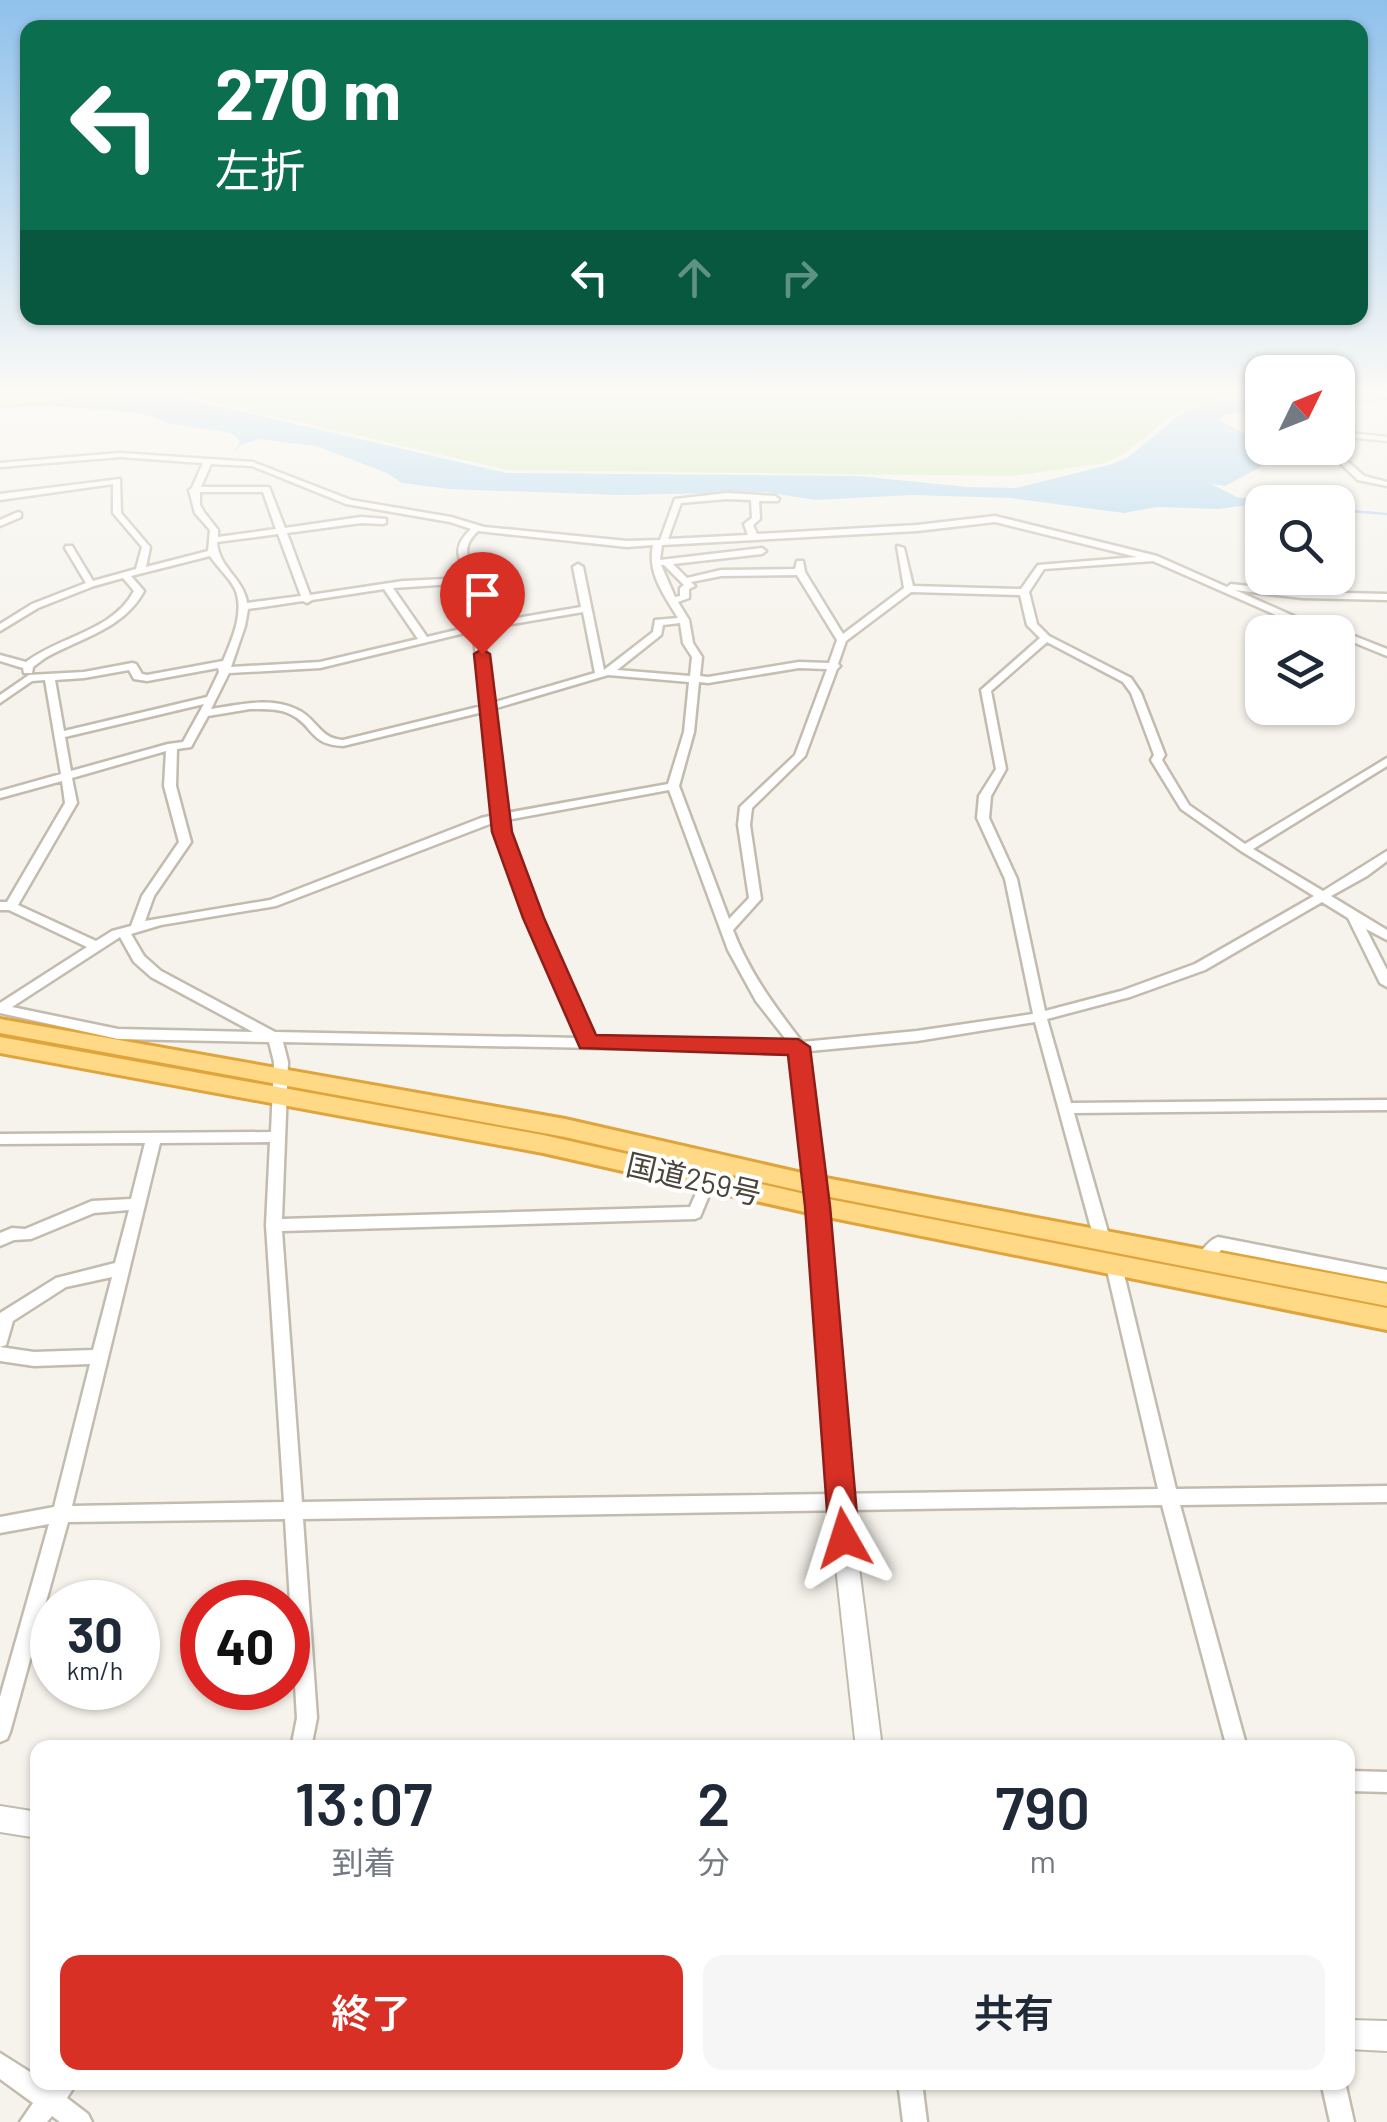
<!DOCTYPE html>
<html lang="ja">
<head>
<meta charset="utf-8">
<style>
	body { margin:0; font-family:Barlow,"Noto Sans JP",sans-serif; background:#f6f6f7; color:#1f2937; height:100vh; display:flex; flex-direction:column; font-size:38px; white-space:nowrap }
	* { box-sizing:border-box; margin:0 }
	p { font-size:32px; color:#747a83 }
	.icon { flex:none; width:55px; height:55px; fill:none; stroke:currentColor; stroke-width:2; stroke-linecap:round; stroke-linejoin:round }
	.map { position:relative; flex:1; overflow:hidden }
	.sheet { position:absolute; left:30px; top:1740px; width:1325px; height:350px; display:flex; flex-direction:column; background:#fff; border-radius:20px; box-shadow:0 2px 8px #0004 }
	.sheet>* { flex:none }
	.hud { position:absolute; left:20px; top:20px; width:1348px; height:305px; border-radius:20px; box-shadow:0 2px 8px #0004; background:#0b6e4f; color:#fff; overflow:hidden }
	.needle { width:65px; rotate:47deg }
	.controls { position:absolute; left:1245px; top:355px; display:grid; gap:20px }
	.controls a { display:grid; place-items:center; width:110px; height:110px; border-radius:20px; background:#fff; box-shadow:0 2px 8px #0004; font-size:50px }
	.speed { position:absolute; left:30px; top:1580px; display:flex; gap:20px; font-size:50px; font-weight:700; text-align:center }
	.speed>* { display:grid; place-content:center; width:130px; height:130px; border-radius:50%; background:#fff; box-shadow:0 2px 8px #0004; line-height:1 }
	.speed small { font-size:25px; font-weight:400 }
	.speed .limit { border:15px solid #d22; background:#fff; color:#111 }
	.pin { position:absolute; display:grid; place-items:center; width:85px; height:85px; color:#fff; margin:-102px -42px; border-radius:50% 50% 50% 0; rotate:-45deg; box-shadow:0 0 10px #0007 }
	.pin .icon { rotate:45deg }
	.me { position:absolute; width:110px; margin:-55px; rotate:354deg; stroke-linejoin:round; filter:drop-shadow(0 0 8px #0008) }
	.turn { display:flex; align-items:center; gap:35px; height:210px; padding:0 30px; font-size:45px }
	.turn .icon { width:130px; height:130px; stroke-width:2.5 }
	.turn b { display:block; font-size:70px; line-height:85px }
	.lanes { display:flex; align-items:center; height:95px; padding:0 30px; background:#0003; justify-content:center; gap:50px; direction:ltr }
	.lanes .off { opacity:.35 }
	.eta { display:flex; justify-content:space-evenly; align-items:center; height:170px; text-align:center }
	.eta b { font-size:60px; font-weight:600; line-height:70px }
	.primary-button { display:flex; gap:20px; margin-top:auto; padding:20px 30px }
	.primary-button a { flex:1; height:115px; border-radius:20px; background:#d93025; color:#fff; font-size:40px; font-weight:600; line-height:115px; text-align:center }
	.primary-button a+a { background:#f6f6f7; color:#1f2937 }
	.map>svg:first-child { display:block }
	.green { fill:#d2eab5 }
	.water { fill:#a9d4f2 }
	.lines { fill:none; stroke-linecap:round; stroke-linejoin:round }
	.stream { stroke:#a9d4f2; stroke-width:2.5 }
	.minor-casing { stroke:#c2bbae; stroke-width:5 }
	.tertiary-casing { stroke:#c2bbae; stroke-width:4 }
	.primary-casing { stroke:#e6c16a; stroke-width:6 }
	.trunk-casing { stroke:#e0a43c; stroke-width:6 }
	.minor { fill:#fff; fill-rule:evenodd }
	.tertiary { fill:#fff; fill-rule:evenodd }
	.primary { fill:#ffe39c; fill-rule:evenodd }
	.trunk { fill:#ffd985; fill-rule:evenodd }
	.route { fill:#d93025; stroke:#8d1f18; stroke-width:2.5 }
	.labels { text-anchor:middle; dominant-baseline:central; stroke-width:8; stroke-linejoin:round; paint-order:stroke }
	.street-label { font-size:30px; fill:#4b4439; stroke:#fff }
</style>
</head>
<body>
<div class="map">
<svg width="1387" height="2122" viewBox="0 0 1387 2122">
	<rect width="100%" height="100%" fill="#f6f3ec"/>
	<!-- green -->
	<path class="green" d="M 276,390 L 1255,390 L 1177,412 L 1121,456 L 1104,463 L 1013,476 L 508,470 L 172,393 Z"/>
	<!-- water -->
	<path class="water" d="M 2,390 L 150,390 L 506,473 L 858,476 L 967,487 L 1016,488 L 1109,465 L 1127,458 L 1181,414 L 1196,407 L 1262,392 L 1262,407 L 1223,416 L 1220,420 L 1244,434 L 1250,432 L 1246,425 L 1262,422 L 1262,440 L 1254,441 L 1262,448 L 1274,449 L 1276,459 L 1225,486 L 1211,484 L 1237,497 L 1271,502 L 1218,509 L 1157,507 L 1124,513 L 1010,498 L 912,495 L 815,500 L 765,492 L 621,495 L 449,489 L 402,483 L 387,473 L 316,446 L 259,439 L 241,445 L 234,453 L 240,441 L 231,433 L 168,423 L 141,413 L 41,405 Z"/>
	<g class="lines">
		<!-- stream -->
		<path class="stream" d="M 1338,510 L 1387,514"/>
		<defs>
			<g id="minor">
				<path d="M 1387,394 L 1387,398 L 1338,402 L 1338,398 Z"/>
				<path d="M 1338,432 L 1387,437 L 1387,441 L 1338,436 Z"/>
				<path d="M 1324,448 L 1332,448 L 1364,476 L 1387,482 L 1387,486 L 1358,480 Z"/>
				<path d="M 120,453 L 253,462 L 351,500 L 451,517 L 484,527 L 627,541 L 660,540 L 675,499 L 727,493 L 775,496 L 779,499 L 778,501 L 759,501 L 760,519 L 753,525 L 757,534 L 917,525 L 995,516 L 1157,556 L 1227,587 L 1231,584 L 1302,592 L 1387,594 L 1387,600 L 1302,598 L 1235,590 L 1307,622 L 1339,630 L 1387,649 L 1387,656 L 1338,636 L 1338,632 L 1326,632 L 1301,626 L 1153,561 L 1044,569 L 1029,592 L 1037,624 L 1049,636 L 1131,678 L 1141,693 L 1165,755 L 1162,760 L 1189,805 L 1245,844 L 1387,758 L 1387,766 L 1253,849 L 1323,891 L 1387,851 L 1387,861 L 1367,876 L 1331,896 L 1387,930 L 1387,940 L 1366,929 L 1387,970 L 1387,987 L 1380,983 L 1348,918 L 1322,902 L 1205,970 L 1130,997 L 1047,1019 L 1071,1103 L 1387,1100 L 1387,1110 L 1074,1113 L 1110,1239 L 1107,1243 L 1102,1245 L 1097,1243 L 1094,1239 L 1035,1022 L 917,1041 L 799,1052 L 283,1042 L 288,1062 L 282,1219 L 690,1207 L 703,1177 L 713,1177 L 715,1181 L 700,1217 L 695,1219 L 282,1231 L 302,1502 L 1158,1489 L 1106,1266 L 1108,1262 L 1114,1260 L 1120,1262 L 1122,1266 L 1176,1489 L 1387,1486 L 1387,1502 L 1180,1505 L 1247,1748 L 1227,1748 L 1162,1505 L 303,1519 L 317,1718 L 311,1748 L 291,1748 L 297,1718 L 285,1519 L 68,1522 L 10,1732 L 7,1739 L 0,1742 L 0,1697 L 49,1524 L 0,1533 L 0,1517 L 54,1507 L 90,1364 L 34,1366 L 0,1361 L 0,1347 L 34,1352 L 93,1350 L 112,1277 L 66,1287 L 13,1321 L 6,1345 L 0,1347 L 0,1313 L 56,1278 L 115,1263 L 129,1210 L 94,1213 L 31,1239 L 14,1240 L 0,1246 L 0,1233 L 12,1228 L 25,1229 L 92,1201 L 131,1199 L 145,1143 L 0,1144 L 0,1134 L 271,1132 L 274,1062 L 269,1042 L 118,1039 L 0,1013 L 0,1003 L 87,947 L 9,910 L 0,910 L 0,902 L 7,902 L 65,803 L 62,781 L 0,798 L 0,791 L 61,774 L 45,680 L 32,681 L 0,703 L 0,695 L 29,675 L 84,672 L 132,663 L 136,664 L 142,674 L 147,675 L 223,661 C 232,640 245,611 235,589 C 229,577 217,567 210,556 L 131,576 L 144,591 C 124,629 80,638 45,658 L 33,667 L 32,673 L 24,673 L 23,668 L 0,661 L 0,655 L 26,662 C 60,636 113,631 134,591 L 123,578 L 94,586 L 38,608 L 0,631 L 0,624 L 32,604 L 86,583 L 65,548 L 66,546 L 72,546 L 93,581 L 136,569 L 142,547 L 113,513 L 113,484 L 0,500 L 0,494 L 120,479 L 121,513 L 150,547 L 146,567 L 208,551 L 210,530 L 195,513 L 189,490 L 192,488 L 203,463 L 120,457 L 0,467 L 0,463 ZM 211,464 L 252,466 L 346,504 L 450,522 L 471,529 C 452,547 458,556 466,578 L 403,581 L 310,595 L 287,533 L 361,523 L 383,524 L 386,523 L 386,519 L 361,517 L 285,528 L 269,487 L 201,487 ZM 200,492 L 263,492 L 276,529 L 218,537 L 218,530 L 204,512 L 200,505 ZM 727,499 L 751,500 L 752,518 L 744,524 L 748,535 L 668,539 L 681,503 ZM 995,522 L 1137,557 L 1038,565 L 1021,589 L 913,586 L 904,548 L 897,546 L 904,588 L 843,634 L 805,572 L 803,561 L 797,561 L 795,569 L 721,570 L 687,578 L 673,564 L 762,554 L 766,551 L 762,548 L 660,560 L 662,545 L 917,531 ZM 478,531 L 627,547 L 653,545 C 647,573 664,595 678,618 L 655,620 L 653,632 L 604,670 L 583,567 L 578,564 L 573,567 L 581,607 L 482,624 C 480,610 480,596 477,583 C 472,560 457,551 478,531 ZM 278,534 L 301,596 L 247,603 C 244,579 218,567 217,542 ZM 661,565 L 664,565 L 684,585 L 680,588 L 680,596 L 675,597 ZM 797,575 L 837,640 L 829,663 L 799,662 L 708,677 L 700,676 L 702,657 L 693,643 L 689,620 L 678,602 L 689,598 L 689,589 L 695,586 L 691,582 L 721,576 ZM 468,583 L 473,626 L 427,637 L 393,588 ZM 384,589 L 418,639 L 320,662 L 231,667 L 245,626 L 248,609 L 303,601 L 307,603 L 312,600 ZM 911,592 L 1020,595 L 1027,625 L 1040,638 L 981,690 L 996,769 L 979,796 L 977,818 L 1005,879 L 1033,1014 L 917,1031 L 802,1042 C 775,1007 749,972 733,930 L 761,899 L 750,825 L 752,808 L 805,756 L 837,669 L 840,666 L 838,664 L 846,641 ZM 583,612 L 595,673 L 492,703 L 483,629 ZM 680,623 L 683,643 L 692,657 L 690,676 L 617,670 L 661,635 L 663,625 ZM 473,631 L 482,706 L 343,740 C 320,739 317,719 298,710 C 272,696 239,705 211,709 L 229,673 L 320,668 ZM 1047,642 L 1123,682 L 1131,693 L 1154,755 L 1151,760 L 1181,809 L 1241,851 L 1314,896 L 1195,964 L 1121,991 L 1045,1011 L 1017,879 L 989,818 L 991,796 L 1006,769 L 991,691 ZM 218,668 L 219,672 L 207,697 L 64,731 L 55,680 L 84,678 L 129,670 L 134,679 L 147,681 ZM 799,668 L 827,669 L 795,755 L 740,807 L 738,825 L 749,898 L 729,919 L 679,786 L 694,732 L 699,682 L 708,683 ZM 608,675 L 689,682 L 684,732 L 668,784 L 506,813 L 493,709 ZM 204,704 L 183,742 L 168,744 L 71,771 L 65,737 ZM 250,709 C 263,709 278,708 290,714 C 314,725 309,745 343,746 L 483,712 L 494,815 L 481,818 L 270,900 L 145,921 L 154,896 L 191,842 L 176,786 L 177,749 L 191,747 L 208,716 ZM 166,751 L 164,786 L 179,842 L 142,896 L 131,926 L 112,931 L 96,941 L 18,905 L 77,803 L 72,778 ZM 669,790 L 728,950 L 756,1001 L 788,1042 L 593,1038 L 540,917 L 508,831 L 506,820 ZM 495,822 L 496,831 L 528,917 L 579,1038 L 275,1032 L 161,971 L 144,956 L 131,934 L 161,925 L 276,906 ZM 120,937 L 134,962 L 151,977 L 253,1032 L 118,1029 L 12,1007 ZM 270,1142 L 266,1225 L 284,1502 L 72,1506 L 160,1143 Z"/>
				<path d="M 18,512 L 21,513 L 21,517 L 0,526 L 0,520 Z"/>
				<path d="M 1218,1237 L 1387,1270 L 1387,1282 L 1221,1250 C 1215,1258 1210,1267 1198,1263 L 1196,1259 C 1201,1251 1209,1240 1218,1237 Z"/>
				<path d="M 1348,1771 L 1387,1772 L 1387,1792 L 1348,1791 Z"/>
				<path d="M 0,2053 L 38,2077 L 38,2082 L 48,2085 L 49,2082 L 77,2082 L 67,2098 L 88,2114 L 92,2122 L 60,2122 L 52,2116 L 47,2122 L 20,2122 L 33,2103 L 0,2079 Z"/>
				<path d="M 898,2082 L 922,2082 L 927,2122 L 903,2122 Z"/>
				<path d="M 1321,2082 L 1345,2082 L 1354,2122 L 1330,2122 Z"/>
			</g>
			<g id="tertiary">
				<path d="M 799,1041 L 808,1047 L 828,1206 L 851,1504 L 882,1748 L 856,1748 L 829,1504 L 808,1206 L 790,1047 Z"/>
				<path d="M 0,1806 L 38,1812 L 38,1838 L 0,1832 Z"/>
				<path d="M 1348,2020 L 1387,2021 L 1387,2051 L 1348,2049 Z"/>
			</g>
			<path id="primary" d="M 99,390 L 156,390 L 0,406 L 0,398 Z"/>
			<g id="trunk">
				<path d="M 0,1019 L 565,1119 L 815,1176 L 1387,1284 L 1387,1306 L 815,1194 L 565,1137 L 0,1033 Z"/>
				<path d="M 0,1037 L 543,1135 L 818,1197 L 1387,1308 L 1387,1330 L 818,1215 L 543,1153 L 0,1053 Z"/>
			</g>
		</defs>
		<!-- minor casing -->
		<use href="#minor" class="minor-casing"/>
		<!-- tertiary casing -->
		<use href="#tertiary" class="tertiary-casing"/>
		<!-- primary casing -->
		<use href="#primary" class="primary-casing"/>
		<!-- trunk casing -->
		<use href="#trunk" class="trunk-casing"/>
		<!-- minor -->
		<use href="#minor" class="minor"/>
		<!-- tertiary -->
		<use href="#tertiary" class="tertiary"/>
		<!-- primary -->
		<use href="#primary" class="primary"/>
		<!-- trunk -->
		<use href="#trunk" class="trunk"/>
	</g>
	<!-- sky -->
	<linearGradient id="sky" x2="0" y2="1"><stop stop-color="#8fc1ec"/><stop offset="0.57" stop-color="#fbfaf6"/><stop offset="1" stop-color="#fbfaf6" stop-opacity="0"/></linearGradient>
	<rect width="1387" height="688" fill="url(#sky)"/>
	<!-- route -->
	<path class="route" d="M 482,649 L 490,654 L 512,832 L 544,918 L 596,1035 L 798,1039 L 810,1047 L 830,1206 L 859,1538 L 854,1548 L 844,1552 L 833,1548 L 829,1538 L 805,1206 L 788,1055 L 580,1048 L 523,918 L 492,832 L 474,654 Z"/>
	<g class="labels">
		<!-- street labels -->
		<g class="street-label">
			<text transform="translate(694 1178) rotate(13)">国道259号</text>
		</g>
	</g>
</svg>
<div class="controls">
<a><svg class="needle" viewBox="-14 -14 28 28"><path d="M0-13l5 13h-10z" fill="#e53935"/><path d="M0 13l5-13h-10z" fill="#747a83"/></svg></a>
<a><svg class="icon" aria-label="search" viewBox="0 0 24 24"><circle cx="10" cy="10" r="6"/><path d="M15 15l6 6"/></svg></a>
<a><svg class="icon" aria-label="layers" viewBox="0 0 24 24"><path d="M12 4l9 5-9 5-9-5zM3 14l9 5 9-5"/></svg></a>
</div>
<div class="speed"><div>30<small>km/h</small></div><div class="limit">40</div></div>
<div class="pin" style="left:482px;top:654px;background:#d93025"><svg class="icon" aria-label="arrive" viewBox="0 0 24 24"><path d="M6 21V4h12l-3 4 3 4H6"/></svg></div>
<svg class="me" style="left:844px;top:1538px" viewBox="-20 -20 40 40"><path d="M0-17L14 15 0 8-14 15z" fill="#d93025" stroke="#fff" stroke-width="4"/></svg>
<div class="hud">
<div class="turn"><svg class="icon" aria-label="left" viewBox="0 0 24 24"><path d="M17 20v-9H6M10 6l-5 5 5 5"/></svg><div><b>270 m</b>左折</div></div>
<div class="lanes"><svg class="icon" aria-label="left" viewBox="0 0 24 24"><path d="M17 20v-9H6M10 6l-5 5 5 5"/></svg><svg class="icon off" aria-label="ahead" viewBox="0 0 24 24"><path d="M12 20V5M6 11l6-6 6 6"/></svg><svg class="icon off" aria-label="right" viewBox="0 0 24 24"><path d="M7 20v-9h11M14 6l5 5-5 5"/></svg></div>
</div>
<section class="sheet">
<div class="eta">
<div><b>13:07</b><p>到着</p></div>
<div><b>2</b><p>分</p></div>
<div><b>790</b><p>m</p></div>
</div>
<div class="primary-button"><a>終了</a><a>共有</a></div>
</section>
</div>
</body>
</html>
